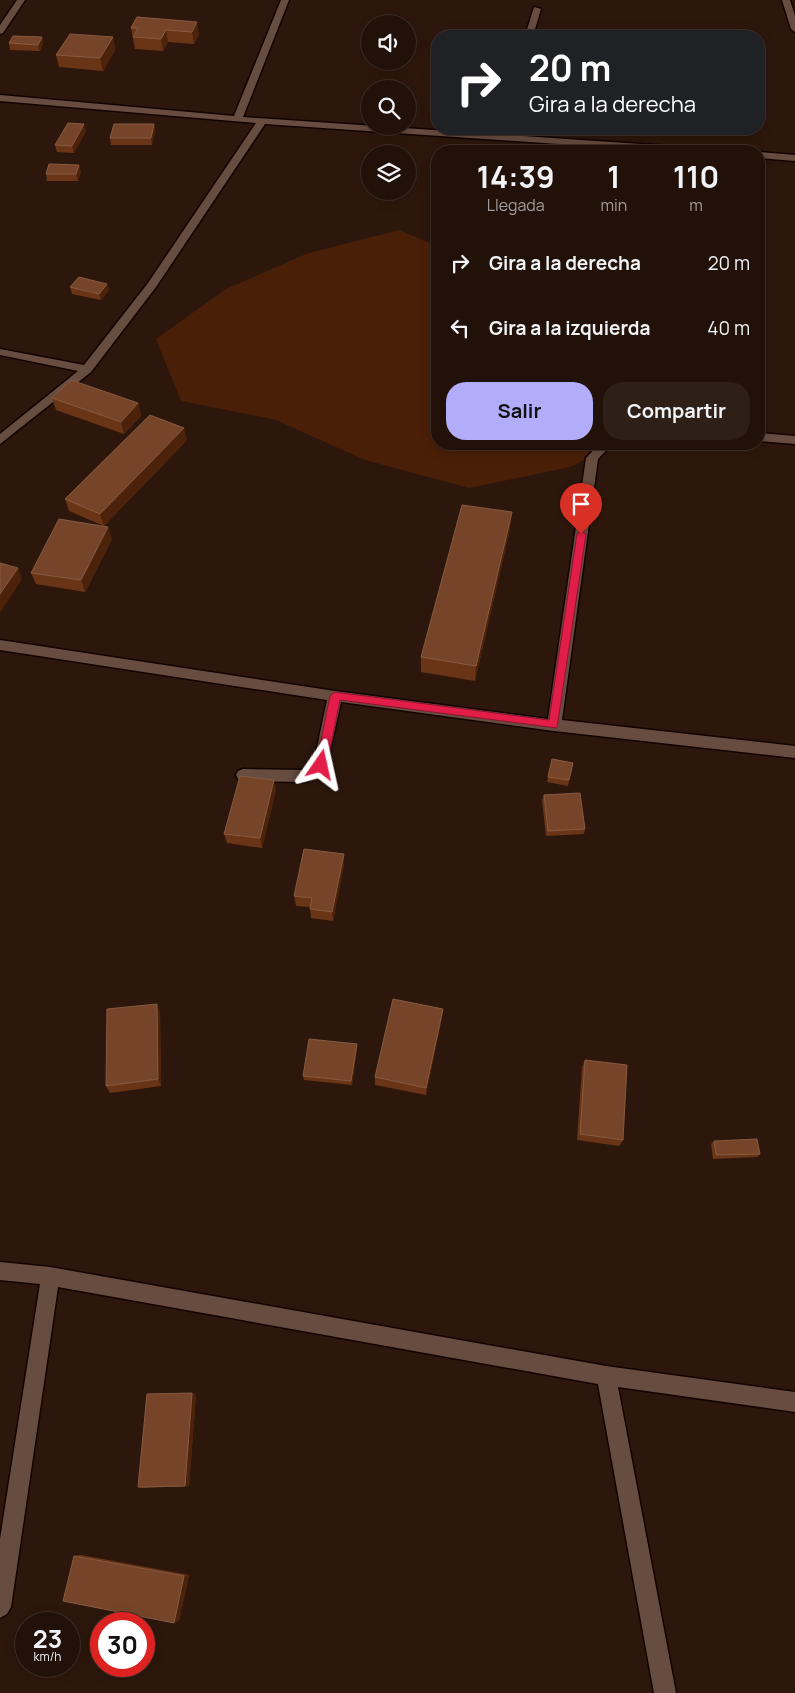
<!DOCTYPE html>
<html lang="es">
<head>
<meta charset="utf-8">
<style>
	body { margin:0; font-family:Manrope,sans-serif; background:#2e1f17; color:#f1f3f6; height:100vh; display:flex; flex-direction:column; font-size:19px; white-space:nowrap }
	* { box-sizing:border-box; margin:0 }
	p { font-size:16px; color:#a29d9c }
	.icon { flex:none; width:28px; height:28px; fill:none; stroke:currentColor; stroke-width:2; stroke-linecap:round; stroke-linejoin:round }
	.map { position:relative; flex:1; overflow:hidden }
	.details { position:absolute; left:431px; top:145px; width:334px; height:305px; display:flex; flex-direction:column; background:#221109; border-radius:20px; box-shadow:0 2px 12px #0003,0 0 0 1px #3f312a }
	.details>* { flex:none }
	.banner { position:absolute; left:431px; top:30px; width:334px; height:105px; border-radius:20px; box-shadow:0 2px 12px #0003,0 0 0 1px #3f312a; background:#202124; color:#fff; overflow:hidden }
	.fabs { position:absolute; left:361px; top:15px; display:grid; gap:10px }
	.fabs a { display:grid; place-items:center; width:55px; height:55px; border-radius:50%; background:#221109; box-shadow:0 2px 12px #0003,0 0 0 1px #3f312a; font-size:25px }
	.speed { position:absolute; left:15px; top:1612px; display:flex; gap:10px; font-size:25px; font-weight:700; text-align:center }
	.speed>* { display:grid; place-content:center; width:65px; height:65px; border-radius:50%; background:#221109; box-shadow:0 2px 12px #0003,0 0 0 1px #3f312a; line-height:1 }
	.speed small { font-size:12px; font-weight:400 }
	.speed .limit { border:8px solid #d22; background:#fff; color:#111 }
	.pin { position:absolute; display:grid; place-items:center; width:42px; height:42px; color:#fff; margin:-51px -21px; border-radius:50% 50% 50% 0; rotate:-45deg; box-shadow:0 0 5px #0007 }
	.pin .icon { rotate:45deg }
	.me { position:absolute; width:55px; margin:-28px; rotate:11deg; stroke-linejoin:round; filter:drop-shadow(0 0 4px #0008) }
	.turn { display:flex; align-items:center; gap:18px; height:105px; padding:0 15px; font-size:22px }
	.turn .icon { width:65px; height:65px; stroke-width:2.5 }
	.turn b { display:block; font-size:35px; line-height:42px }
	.eta { display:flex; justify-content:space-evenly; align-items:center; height:85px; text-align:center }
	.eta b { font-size:30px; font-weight:700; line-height:35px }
	.action { display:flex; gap:10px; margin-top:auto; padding:10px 15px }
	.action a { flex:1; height:58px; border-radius:20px; background:#b1adfa; color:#111; font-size:20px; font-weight:700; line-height:58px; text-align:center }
	.action a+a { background:#2e1f17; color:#f1f3f6 }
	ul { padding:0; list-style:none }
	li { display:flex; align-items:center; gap:15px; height:65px; padding:0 15px }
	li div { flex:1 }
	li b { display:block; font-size:19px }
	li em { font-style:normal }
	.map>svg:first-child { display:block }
	.green { fill:#4a1f08 }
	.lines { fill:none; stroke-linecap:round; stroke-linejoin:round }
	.minor-casing { stroke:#140300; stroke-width:3 }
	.minor { fill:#674d40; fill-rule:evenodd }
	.wall { fill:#6a3516 }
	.shaded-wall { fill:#4c220a }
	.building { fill:#764529; stroke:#865a42 }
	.route { fill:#e11d48; stroke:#92132f }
</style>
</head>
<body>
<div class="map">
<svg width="795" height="1693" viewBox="0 0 795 1693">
	<rect width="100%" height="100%" fill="#2d170c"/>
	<!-- green -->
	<path class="green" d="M 399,230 L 437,246 L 438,444 L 617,444 L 570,467 L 469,488 L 365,460 L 276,420 L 181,401 L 156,339 L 226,289 L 306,254 Z"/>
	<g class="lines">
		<defs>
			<g id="minor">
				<path d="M 17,0 L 25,0 L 3,33 L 0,34 L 0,25 Z"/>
				<path d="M 281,0 L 289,0 L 243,117 L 699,148 L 704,151 L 661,151 L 265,124 L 156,287 L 91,372 L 0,444 L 0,434 L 78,371 L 0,355 L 0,349 L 84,365 L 148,283 L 256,123 L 0,101 L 0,95 L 234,116 Z"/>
				<path d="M 782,0 L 790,0 L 795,16 L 795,32 L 791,29 Z"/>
				<path d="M 534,7 L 541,9 L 533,36 L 525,36 Z"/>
				<path d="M 759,152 L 795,155 L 795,161 L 759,158 Z"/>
				<path d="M 759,433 L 795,436 L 795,444 L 759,441 Z"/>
				<path d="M 599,444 L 612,444 L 598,459 L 562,720 L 795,746 L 795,758 L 554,731 L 341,702 L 326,769 L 306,782 L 243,781 L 238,779 L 236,775 L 238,771 L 243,769 L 303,770 L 314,762 L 327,700 L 0,650 L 0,640 L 335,691 L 548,719 L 586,458 Z"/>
				<path d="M 0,1262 L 50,1267 L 606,1366 L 795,1392 L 795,1412 L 618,1387 L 676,1693 L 654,1693 L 598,1384 L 58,1287 L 11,1607 L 7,1614 L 0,1618 L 0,1539 L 40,1284 L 0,1280 Z"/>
			</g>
		</defs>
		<!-- minor casing -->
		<use href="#minor" class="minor-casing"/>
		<!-- minor -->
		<use href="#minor" class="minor"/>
	</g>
	<!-- wall -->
	<g class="wall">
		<path d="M 137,17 L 199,34 L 194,44 L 168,42 L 163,51 L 135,49 L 131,28 Z"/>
		<path d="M 42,37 L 43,44 L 40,51 L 10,50 L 9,43 Z"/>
		<path d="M 113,37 L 115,50 L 103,71 L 59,67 L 56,55 Z"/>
		<path d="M 154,124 L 155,130 L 152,145 L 111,145 L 110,138 Z"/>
		<path d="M 86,131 L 74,153 L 57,152 L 55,145 Z"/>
		<path d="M 81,171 L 78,181 L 47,181 L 46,174 Z"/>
		<path d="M 107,284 L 109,290 L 101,300 L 72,294 L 70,287 Z"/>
		<path d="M 52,398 L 138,403 L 141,416 L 124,434 L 56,410 Z"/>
		<path d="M 187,440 L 104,526 L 69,511 L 65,499 Z"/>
		<path d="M 510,529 L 475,681 L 421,672 L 421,657 Z"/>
		<path d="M 112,539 L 85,592 L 36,584 L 31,573 Z"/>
		<path d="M 552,759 L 573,763 L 568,786 L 547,782 Z"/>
		<path d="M 276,790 L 262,848 L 227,843 L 224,834 Z"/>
		<path d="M 544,795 L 585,829 L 584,834 L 546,836 L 542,800 Z"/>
		<path d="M 344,854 L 344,864 L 333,921 L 311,918 L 310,907 L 296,906 L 294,896 Z"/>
		<path d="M 160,1012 L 161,1086 L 110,1093 L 106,1086 Z"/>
		<path d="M 442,1017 L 426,1095 L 375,1085 L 375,1077 Z"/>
		<path d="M 357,1048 L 352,1085 L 304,1080 L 303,1076 Z"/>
		<path d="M 585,1060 L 623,1140 L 619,1146 L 577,1140 L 582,1067 Z"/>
		<path d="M 714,1141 L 760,1154 L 757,1157 L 713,1159 L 711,1144 Z"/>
		<path d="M 192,1393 L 196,1395 L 189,1486 L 143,1488 L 138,1487 Z"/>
		<path d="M 81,1555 L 189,1575 L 179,1621 L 74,1556 Z"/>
	</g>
	<!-- shaded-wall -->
	<g class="shaded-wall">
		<path d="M 197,22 L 199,34 L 194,44 L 192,32 Z"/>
		<path d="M 166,30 L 168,42 L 163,51 L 161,39 Z"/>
		<path d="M 42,37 L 43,44 L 40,51 L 38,45 Z"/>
		<path d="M 113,37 L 115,50 L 103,71 L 100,58 Z"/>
		<path d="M 84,124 L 86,131 L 74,153 L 72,146 Z"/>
		<path d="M 154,124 L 155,130 L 152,145 L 151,138 Z"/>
		<path d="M 79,165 L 81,171 L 78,181 L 76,174 Z"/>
		<path d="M 107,284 L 109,290 L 101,300 L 99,294 Z"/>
		<path d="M 138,403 L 141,416 L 124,434 L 121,422 Z"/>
		<path d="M 184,428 L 187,440 L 104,526 L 100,514 Z"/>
		<path d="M 512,512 L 510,529 L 475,681 L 476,666 Z"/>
		<path d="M 108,527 L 112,539 L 85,592 L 81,580 Z"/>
		<path d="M 18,568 L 22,579 L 0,613 L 0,594 Z"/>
		<path d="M 274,780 L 276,790 L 262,848 L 260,838 Z"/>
		<path d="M 344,854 L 344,864 L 333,921 L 332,912 Z"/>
		<path d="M 157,1004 L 160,1012 L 161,1086 L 158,1079 Z"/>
		<path d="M 443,1009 L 442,1017 L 426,1095 L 426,1088 Z"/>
		<path d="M 357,1044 L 357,1048 L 352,1085 L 351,1081 Z"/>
		<path d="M 192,1393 L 196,1395 L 189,1486 L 185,1486 Z"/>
		<path d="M 189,1575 L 179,1621 L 174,1623 L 184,1576 Z"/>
	</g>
	<!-- building -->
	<g class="building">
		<path d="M 137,17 L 197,22 L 192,32 L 166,30 L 161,39 L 133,37 L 138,28 L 131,28 Z"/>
		<path d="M 70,34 L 113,37 L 100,58 L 56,55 Z"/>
		<path d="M 13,36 L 42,37 L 38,45 L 9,43 Z"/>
		<path d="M 68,123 L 84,124 L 72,146 L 55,145 Z"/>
		<path d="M 114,124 L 154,124 L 151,138 L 110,138 Z"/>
		<path d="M 49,164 L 79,165 L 76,174 L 46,174 Z"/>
		<path d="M 79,277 L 107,284 L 99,294 L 70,287 Z"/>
		<path d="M 71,380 L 138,403 L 121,422 L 52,398 Z"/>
		<path d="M 150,415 L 184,428 L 100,514 L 65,499 Z"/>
		<path d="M 462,505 L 512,512 L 476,666 L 421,657 Z"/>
		<path d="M 59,519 L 108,527 L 81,580 L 31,573 Z"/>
		<path d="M 0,563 L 18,568 L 0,594 Z"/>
		<path d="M 552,759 L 573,763 L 569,780 L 548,777 Z"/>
		<path d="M 240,776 L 274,780 L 260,838 L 224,834 Z"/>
		<path d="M 580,793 L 585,829 L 548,831 L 544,795 Z"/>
		<path d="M 304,849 L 344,854 L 332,912 L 310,909 L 312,898 L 294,896 Z"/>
		<path d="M 393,999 L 443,1009 L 426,1088 L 375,1077 Z"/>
		<path d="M 157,1004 L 158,1079 L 106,1086 L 107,1009 Z"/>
		<path d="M 309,1039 L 357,1044 L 351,1081 L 303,1076 Z"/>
		<path d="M 585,1060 L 627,1065 L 623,1140 L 580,1134 Z"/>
		<path d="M 757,1139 L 760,1154 L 716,1155 L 714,1141 Z"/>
		<path d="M 192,1393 L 185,1486 L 138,1487 L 147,1394 Z"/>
		<path d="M 74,1556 L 184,1576 L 174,1623 L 63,1601 Z"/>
	</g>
	<!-- route -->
	<path class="route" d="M 581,531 L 586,534 L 557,728 L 340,700 L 327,765 L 325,768 L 317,768 L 316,765 L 330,696 L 335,692 L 549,720 L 577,534 Z"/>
</svg>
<div class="fabs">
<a><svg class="icon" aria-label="sound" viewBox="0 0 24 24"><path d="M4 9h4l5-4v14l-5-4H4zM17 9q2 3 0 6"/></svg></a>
<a><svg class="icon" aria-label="search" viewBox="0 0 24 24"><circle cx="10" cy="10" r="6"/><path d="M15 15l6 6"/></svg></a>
<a><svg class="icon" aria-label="layers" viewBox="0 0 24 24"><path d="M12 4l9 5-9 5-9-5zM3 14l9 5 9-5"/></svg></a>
</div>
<div class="speed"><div>23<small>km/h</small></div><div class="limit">30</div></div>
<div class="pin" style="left:581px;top:534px;background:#d93025"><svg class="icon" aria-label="arrive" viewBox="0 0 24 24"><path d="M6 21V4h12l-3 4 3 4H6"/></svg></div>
<svg class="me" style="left:321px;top:765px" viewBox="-20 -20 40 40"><path d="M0-17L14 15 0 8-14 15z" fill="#e11d48" stroke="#fff" stroke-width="4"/></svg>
<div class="banner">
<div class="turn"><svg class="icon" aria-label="right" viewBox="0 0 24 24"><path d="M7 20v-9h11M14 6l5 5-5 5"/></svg><div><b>20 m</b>Gira a la derecha</div></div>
</div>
<section class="details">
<div class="eta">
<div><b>14:39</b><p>Llegada</p></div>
<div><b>1</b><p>min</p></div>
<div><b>110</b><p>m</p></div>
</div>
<ul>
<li><svg class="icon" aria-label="right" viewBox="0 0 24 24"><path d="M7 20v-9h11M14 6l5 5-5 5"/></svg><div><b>Gira a la derecha</b></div><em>20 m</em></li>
<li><svg class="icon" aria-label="left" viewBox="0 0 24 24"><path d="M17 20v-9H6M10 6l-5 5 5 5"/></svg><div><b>Gira a la izquierda</b></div><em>40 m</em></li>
</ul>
<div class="action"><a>Salir</a><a>Compartir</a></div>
</section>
</div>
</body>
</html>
